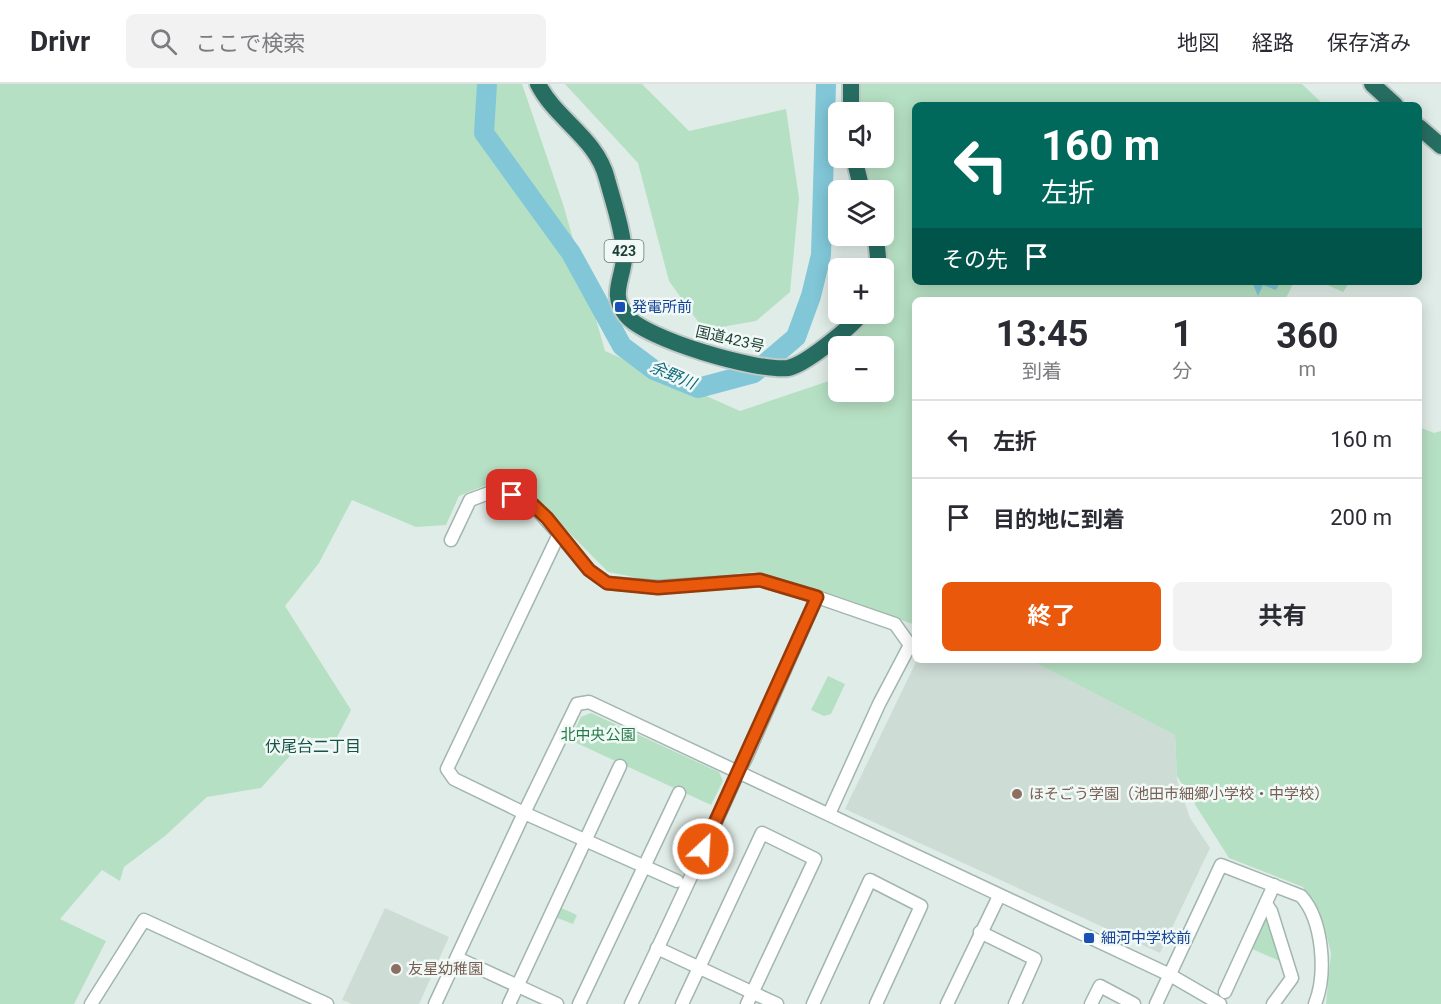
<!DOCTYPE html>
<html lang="ja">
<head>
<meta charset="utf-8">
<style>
	body { margin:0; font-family:Roboto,"Noto Sans JP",sans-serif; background:#f2f2f3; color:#2b2b33; height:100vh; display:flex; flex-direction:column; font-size:22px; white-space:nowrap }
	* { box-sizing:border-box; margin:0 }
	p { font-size:20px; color:#7c7c81 }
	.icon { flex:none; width:33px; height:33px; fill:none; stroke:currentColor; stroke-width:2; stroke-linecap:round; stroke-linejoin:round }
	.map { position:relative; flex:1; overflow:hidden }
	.panel { position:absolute; left:912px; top:213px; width:510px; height:366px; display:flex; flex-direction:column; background:#fff; border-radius:9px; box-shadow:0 3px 15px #0003 }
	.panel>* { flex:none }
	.hud { position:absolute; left:912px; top:18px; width:510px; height:183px; border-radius:9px; box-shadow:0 3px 15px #0003; background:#00695c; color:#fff; overflow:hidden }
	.fabs { position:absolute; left:828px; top:18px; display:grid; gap:12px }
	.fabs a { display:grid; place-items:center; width:66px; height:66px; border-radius:9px; background:#fff; box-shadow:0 3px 15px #0003; font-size:30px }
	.pin { position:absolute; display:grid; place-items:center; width:51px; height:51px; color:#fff; margin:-26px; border-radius:12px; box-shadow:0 3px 9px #0006 }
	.me { position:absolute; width:66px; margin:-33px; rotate:25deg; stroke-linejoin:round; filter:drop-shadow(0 0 4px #0008) }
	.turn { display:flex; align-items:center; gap:21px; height:126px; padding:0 30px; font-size:27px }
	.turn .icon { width:78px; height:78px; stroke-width:2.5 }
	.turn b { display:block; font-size:42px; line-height:51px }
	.then { display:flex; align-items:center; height:57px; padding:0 30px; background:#0003; gap:12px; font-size:22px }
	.eta { display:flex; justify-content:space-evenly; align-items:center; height:102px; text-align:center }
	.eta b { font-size:36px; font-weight:700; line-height:42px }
	.action { display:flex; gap:12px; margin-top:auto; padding:12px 30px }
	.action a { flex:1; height:69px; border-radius:9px; background:#ea580c; color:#fff; font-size:24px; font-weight:700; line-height:69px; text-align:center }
	.action a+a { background:#f2f2f3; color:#2b2b33 }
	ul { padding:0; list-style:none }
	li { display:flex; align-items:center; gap:18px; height:78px; padding:0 30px; border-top:2px solid #e1e1e2 }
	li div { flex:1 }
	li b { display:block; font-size:22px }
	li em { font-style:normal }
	header { display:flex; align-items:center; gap:36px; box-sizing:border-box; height:84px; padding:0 30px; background:#fff; border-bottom:2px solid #e1e1e2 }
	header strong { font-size:28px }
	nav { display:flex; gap:33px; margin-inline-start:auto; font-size:21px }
	.search { width:420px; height:54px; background:#f2f2f3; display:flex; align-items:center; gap:15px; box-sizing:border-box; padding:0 21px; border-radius:9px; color:#7c7c81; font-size:22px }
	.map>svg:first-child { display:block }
	.built { fill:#cedcd6 }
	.green { fill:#b6e0c3 }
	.water { fill:#81c7d8 }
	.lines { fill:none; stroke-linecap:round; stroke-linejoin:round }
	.river { stroke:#81c7d8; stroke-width:20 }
	.minor-casing { stroke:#a2b5af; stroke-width:15 }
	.highway-casing { stroke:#c0c9c7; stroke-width:20 }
	.minor { stroke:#fff; stroke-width:12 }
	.highway { stroke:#276e62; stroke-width:16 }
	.route-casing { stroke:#983908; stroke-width:15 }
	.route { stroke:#ea580c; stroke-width:10 }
	.transit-dot { fill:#1a4fb4; stroke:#f0f9f5; stroke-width:2 }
	.education-dot { fill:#8d6e63; stroke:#f0f9f5; stroke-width:2 }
	.labels { text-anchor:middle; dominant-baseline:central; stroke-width:5; stroke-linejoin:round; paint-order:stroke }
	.shield { fill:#f0f9f5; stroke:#5d7770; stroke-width:1.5 }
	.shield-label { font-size:14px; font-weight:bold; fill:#1e3f37 }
	.transit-label { font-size:15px; fill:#164399; stroke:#f0f9f5; text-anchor:start }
	.street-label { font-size:15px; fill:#1e3f37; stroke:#f0f9f5 }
	.park-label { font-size:15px; fill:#247a48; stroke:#f0f9f5 }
	.education-label { font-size:15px; fill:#785e54; stroke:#f0f9f5; text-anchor:start }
	.water-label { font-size:16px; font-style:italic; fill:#126a81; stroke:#f0f9f5 }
	.neighbourhood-label { font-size:16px; fill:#185347; stroke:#f0f9f5 }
</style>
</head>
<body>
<header>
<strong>Drivr</strong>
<div class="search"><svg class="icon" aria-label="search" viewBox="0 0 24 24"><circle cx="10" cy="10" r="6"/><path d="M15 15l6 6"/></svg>ここで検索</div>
<nav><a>地図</a><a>経路</a><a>保存済み</a></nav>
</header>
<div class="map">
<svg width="1441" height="920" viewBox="0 0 1441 920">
	<rect width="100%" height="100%" fill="#e0ece7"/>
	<!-- built -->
	<g class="built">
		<path d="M 917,576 L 1030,576 L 1175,651 L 1177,696 L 1190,734 L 1210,764 L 1160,869 L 845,725 Z"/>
		<path d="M 385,824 L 449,853 L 419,920 L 352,920 L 342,916 Z"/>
	</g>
	<!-- green -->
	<g class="green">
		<path d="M 0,0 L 522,0 L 563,120 L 605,267 L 740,327 L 829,297 L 838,280 L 838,308 L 884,308 L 884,262 L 849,262 L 868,230 L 884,230 L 886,186 L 884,106 L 870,106 L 863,74 L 884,74 L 884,28 L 860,28 L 860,0 L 1302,0 L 1324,21 L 915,21 L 915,198 L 1294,198 L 1285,216 L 915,216 L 915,541 L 843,514 L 756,488 L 654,497 L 608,488 L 531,410 L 498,396 L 459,412 L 446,441 L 416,443 L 352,416 L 319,479 L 285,522 L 351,626 L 335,657 L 307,653 L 261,704 L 207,713 L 165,752 L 124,783 L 120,797 L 102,786 L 60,835 L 106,857 L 74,920 L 0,920 Z"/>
		<path d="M 565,0 L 642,0 L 689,47 L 786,25 L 799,114 L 790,208 L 756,237 L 704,246 L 669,197 L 638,79 Z"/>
		<path d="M 1321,198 L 1348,198 L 1349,199 L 1343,208 Z"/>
		<path d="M 1419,343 L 1434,349 L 1441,347 L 1441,920 L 1326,920 L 1331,869 L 1323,838 L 1303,803 L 1229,774 L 1177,692 L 1175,651 L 1030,576 L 1419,576 Z"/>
		<path d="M 828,592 L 845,600 L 831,630 L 824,632 L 811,626 Z"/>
		<path d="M 591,629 L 719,688 L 723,697 L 711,721 L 570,656 L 581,633 Z"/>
		<path d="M 559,823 L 577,831 L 573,840 L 555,833 Z"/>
		<path d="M 1264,833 L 1269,833 L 1284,879 L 1250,864 Z"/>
	</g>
	<!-- water -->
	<path class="water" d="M 1252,198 L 1280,198 L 1276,206 L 1263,201 L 1258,212 Z"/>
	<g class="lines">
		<!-- river -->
		<path class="river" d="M 487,0 L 484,49 L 571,169 L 622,262 L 654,286 L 698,304 L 754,289 L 796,253 L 811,212 L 821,171 L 826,0"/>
		<defs>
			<g id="minor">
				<path d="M 451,456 L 470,416 L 497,406 L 528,416 L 559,450"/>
				<path d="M 817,513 L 895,540 L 910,561 L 879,620 L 829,730"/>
				<path d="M 1266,820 L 1271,827 L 1292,894 L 1273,920"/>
				<path d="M 980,848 L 1035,875 L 1015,920"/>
				<path d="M 657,864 L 777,920"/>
				<path d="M 457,874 L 557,920"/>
				<path d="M 1225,908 L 1274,801"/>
				<path d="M 91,920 L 144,836 L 327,920"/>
				<path d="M 435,920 L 524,729 L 677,797"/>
				<path d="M 509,920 L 620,682"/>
				<path d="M 579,920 L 679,709"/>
				<path d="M 631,920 C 668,843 704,765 739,687 L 746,674 L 817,513 L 760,496 L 658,503 L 607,499 L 589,486 L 559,450 L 447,685 L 454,695 L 524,729 L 577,620 L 589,618 L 1170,891 L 1220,920"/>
				<path d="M 682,920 L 762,749 L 815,775 L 747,920"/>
				<path d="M 813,920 L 870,796 L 921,822 L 876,920"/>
				<path d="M 947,920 L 999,812"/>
				<path d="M 1091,920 L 1100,902 L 1134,920"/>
				<path d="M 1156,920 L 1221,781 L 1301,812 C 1323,836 1327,890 1315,920"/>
			</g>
			<g id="highway">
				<path d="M 538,0 C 556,36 597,54 607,95 C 613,117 625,153 624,175 C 622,197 610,211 626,231 C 644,255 758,288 788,284 C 805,281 850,244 861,230"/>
				<path d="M 1372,0 L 1395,21"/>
				<path d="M 851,28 L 851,0"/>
				<path d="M 1419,43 L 1441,62"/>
				<path d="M 854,74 L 862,106"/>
				<path d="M 876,152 L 879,184"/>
			</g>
		</defs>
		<!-- minor casing -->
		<use href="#minor" class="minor-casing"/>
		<!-- highway casing -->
		<use href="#highway" class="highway-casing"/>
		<!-- minor -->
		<use href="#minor" class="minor"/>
		<!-- highway -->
		<use href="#highway" class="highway"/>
	</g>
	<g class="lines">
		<defs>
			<path id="route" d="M 512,411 L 528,416 L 547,434 L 589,486 L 607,499 L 658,504 L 760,496 L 817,513 L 703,765"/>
		</defs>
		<!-- route casing -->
		<use href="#route" class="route-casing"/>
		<!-- route -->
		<use href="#route" class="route"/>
	</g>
	<!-- markers -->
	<g class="transit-dot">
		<rect x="614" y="217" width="12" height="12" rx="3"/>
		<rect x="1083" y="848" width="12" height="12" rx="3"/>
	</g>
	<g class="education-dot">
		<circle cx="1017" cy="710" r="6"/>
		<circle cx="396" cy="885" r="6"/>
	</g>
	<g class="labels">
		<!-- shield labels -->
		<rect class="shield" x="604.5" y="156" width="39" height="22" rx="4.5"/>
		<g class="shield-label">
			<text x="624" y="167">423</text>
		</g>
		<!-- transit labels -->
		<g class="transit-label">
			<text x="632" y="223">発電所前</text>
			<text x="1101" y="854">細河中学校前</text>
		</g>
		<!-- street labels -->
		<g class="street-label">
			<text transform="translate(730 255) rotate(13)">国道423号</text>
		</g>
		<!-- park labels -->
		<g class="park-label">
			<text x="598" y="651">北中央公園</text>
		</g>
		<!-- education labels -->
		<g class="education-label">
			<text x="1029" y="710">ほそごう学園（池田市細郷小学校・中学校）</text>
			<text x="408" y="885">友星幼稚園</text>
		</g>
		<!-- water labels -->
		<g class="water-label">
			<text transform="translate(673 291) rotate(23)">余野川</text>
		</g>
		<!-- neighbourhood labels -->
		<g class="neighbourhood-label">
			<text x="313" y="662">伏尾台二丁目</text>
		</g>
	</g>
</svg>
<div class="fabs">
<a><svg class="icon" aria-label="sound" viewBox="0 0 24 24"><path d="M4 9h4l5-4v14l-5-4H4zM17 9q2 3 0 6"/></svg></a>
<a><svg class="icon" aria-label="layers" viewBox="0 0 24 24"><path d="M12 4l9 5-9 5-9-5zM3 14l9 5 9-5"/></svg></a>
<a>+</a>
<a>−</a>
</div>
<div class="pin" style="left:512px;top:411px;background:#d93025"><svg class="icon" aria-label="arrive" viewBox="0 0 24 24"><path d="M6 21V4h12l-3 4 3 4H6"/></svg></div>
<svg class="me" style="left:703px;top:765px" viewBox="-20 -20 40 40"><circle r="17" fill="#ea580c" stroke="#fff" stroke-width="3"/><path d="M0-11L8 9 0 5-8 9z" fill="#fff"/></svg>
<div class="hud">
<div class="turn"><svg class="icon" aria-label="left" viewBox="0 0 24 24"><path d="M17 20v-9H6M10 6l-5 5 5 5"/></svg><div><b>160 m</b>左折</div></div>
<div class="then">その先<svg class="icon" aria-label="arrive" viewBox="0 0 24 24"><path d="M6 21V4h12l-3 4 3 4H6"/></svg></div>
</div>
<section class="panel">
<div class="eta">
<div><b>13:45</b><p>到着</p></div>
<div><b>1</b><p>分</p></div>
<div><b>360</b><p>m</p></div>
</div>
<ul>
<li><svg class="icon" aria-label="left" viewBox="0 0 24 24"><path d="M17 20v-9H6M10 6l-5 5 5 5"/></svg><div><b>左折</b></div><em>160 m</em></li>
<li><svg class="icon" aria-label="arrive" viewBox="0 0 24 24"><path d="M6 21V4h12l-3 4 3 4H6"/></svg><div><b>目的地に到着</b></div><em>200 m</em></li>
</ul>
<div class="action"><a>終了</a><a>共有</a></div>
</section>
</div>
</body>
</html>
